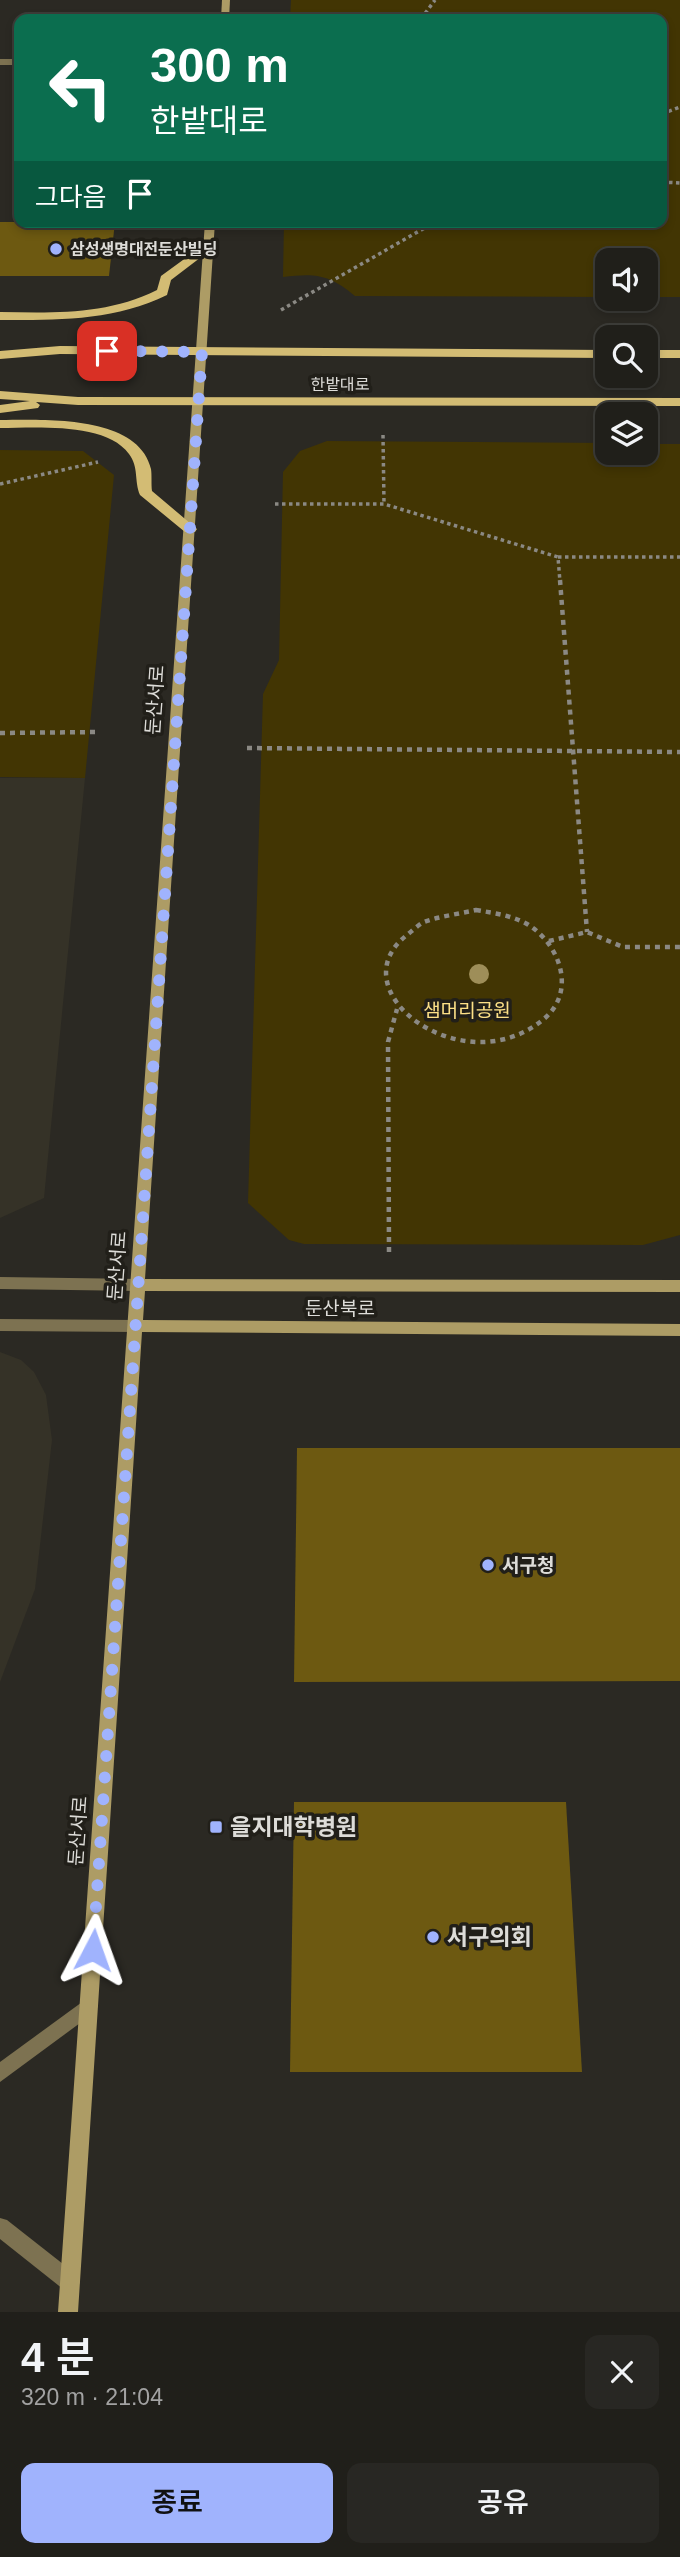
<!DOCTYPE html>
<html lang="ko">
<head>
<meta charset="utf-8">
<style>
	body { margin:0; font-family:Helvetica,"Noto Sans KR",sans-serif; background:#282723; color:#f1f3f6; height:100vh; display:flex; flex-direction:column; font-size:26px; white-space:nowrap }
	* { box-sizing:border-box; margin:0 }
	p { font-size:23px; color:#a2a2a2 }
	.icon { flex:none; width:38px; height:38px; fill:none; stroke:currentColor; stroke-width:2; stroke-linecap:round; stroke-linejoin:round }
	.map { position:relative; height:2312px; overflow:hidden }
	.side { display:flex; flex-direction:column; background:#201f1a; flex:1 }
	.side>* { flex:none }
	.hud { position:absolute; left:14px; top:14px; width:653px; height:214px; border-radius:14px; box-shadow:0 4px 10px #0003,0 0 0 2px #3d3d39; background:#0b6e4f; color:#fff; overflow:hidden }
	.fabs { position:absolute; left:595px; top:248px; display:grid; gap:14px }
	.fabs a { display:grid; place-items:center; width:63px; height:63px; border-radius:14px; background:#201f1a; box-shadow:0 4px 10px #0003,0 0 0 2px #3d3d39; font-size:35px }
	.pin { position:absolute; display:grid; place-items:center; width:60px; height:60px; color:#fff; margin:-30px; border-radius:14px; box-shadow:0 4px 10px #0006 }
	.me { position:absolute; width:77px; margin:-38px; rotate:4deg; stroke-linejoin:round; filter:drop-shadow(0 0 5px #0008) }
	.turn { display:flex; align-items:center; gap:24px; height:147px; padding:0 21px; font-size:32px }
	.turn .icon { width:91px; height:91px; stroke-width:2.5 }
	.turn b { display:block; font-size:49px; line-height:60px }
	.then { display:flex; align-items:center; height:66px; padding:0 21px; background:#0003; gap:14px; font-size:26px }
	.round { display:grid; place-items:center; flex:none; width:74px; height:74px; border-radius:14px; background:#282723 }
	.overview { display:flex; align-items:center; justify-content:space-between; height:119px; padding:0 21px }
	h1 { font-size:42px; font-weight:600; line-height:52px }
	.button { display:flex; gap:14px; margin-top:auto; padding:14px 21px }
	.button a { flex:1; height:80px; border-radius:14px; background:#a0b3fd; color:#111; font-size:28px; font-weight:600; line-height:80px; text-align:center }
	.button a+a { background:#282723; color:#f1f3f6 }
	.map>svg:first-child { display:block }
	.built { fill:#353227 }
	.green { fill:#423503 }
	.building { fill:#6d5911 }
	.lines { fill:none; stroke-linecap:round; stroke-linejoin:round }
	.path-far1 { stroke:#8b8984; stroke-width:3.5; stroke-dasharray:3.5 3.5; stroke-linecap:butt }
	.path { stroke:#8b8984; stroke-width:4.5; stroke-dasharray:5 5; stroke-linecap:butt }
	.service { fill:#7d7251; fill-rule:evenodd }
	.tertiary { fill:#7d7251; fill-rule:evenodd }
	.secondary { fill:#ad9c65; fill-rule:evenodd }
	.primary { fill:#d3bc74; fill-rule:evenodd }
	.tree { fill:#9e8e59 }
	.route { stroke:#a0b3fd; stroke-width:12; stroke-dasharray:0 21.6 }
	.poi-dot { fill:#a0b3fd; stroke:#211f19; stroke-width:2.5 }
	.labels { text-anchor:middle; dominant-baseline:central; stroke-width:7; stroke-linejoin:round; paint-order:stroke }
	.far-poi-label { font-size:16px; font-weight:bold; fill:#dddcd8; stroke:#211f19; text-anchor:start }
	.far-street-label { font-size:16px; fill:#dddcd8; stroke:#211f19 }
	.street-label { font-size:19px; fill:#dddcd8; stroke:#211f19 }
	.park-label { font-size:19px; fill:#fce086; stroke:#211f19 }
	.poi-label { font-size:19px; font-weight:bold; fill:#dddcd8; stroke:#211f19; text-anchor:start }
	.near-poi-label { font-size:23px; font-weight:bold; fill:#dddcd8; stroke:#211f19; text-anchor:start }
</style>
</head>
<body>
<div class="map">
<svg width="680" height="2312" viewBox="0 0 680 2312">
	<rect width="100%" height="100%" fill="#2b2923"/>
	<!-- built -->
	<g class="built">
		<path d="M 0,778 L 85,778 L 44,1198 L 0,1218 Z"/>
		<path d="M 0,1352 L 21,1360 L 34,1372 L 46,1395 L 52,1440 L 35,1589 L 0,1682 Z"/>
	</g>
	<!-- green -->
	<g class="green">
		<path d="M 291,0 L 680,0 L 680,297 L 646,297 L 646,261 L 607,261 L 607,297 L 355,296 C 329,274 315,273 283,277 L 284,222 L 662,222 L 662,19 L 290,19 Z"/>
		<path d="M 327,441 L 607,443 L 607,453 L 646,453 L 646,444 L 680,444 L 680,1235 L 643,1245 L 304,1244 L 289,1240 L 248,1203 L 263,694 L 279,660 L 283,472 L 300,451 Z"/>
		<path d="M 0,450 L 83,451 L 114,475 L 85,778 L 0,777 Z"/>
	</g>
	<!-- building -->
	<g class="building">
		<path d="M 0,222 L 115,222 L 109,276 L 0,276 Z"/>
		<path d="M 297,1448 L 680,1448 L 680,1681 L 294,1682 Z"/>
		<path d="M 294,1802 L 566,1802 L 582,2072 L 290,2072 Z"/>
	</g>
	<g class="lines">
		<!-- path-far1 -->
		<g class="path-far1">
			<path d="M 421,19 L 435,0"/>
			<path d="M 662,114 L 680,107"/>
			<path d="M 662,182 L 680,183"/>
			<path d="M 281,310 L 435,222"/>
			<path d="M 383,435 L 384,504"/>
			<path d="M 0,484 L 98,462"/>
			<path d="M 275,504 L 384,504 L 558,557 L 560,582"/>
			<path d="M 558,557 L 680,557"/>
		</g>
		<!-- path -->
		<g class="path">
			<path d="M 560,580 L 587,932"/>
			<path d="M 0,733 L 100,732"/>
			<path d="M 247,748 L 680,752"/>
			<path d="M 476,910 C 493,913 511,915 527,924 C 559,943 577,990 545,1018 C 465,1087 335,991 407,935 C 412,931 418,925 424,922 C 440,916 459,914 476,910 Z"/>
			<path d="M 549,941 L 587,932 L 623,947 L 680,947"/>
			<path d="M 389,1252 L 388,1042 L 397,1009"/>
		</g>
		<!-- service -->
		<g class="service">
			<path d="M 89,1997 L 95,2000 L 98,2006 L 95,2012 L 0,2082 L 0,2062 Z"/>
			<path d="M 0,2218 L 7,2220 L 77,2275 L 80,2282 L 77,2289 L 70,2292 L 63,2289 L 0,2239 Z"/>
		</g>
		<!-- tertiary -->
		<g class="tertiary">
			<rect x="0" y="59" width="19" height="6"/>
			<path d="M 0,1277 L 139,1279 L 144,1281 L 146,1285 L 144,1289 L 139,1291 L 0,1289 Z"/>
			<path d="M 0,1319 L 136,1320 L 141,1322 L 143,1326 L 141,1330 L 136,1332 L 0,1331 Z"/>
		</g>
		<!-- secondary -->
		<g class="secondary">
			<path d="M 222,0 L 230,0 L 229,19 L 221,19 Z"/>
			<path d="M 205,222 L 215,222 L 145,1279 L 680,1280 L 680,1292 L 145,1291 L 143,1320 L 680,1324 L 680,1336 L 142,1332 L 78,2312 L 58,2312 Z"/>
		</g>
		<!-- primary -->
		<g class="primary">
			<path d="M 209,241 L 215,245 L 213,248 L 171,280 L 167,295 C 114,321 58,320 0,320 L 0,312 C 54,313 107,315 157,290 L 161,276 Z"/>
			<path d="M 60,346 L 607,350 L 607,358 L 60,354 L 0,359 L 0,351 Z"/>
			<rect x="646" y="350" width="34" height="8"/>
			<path d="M 0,391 L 78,397 L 680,398 L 680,406 L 78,405 L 36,402 L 40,405 L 38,408 L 0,413 L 0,405 L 30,401 L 0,399 Z"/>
			<path d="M 0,420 C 42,420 138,414 151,469 C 152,475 151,484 152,491 L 197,529 L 195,532 L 185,532 L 140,495 C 134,481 139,467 129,454 C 106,422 35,428 0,428 Z"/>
		</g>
	</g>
	<!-- trees -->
	<circle class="tree" cx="479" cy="974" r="10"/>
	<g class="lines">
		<!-- route -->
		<path class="route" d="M 93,1950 L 202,352 L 107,351"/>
	</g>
	<!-- markers -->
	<g class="poi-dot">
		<circle cx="56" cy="249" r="7"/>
		<circle cx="488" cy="1565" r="7"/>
		<rect x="209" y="1820" width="14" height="14" rx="3.5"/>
		<circle cx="433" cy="1937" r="7"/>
	</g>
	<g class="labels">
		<!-- far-poi labels -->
		<g class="far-poi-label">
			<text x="70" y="249">삼성생명대전둔산빌딩</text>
		</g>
		<!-- far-street labels -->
		<g class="far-street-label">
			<text x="340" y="384">한밭대로</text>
		</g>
		<!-- street labels -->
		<g class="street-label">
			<text transform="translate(155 700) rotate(-86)">둔산서로</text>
			<text transform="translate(117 1266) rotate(-86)">둔산서로</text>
			<text x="340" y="1308">둔산북로</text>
			<text transform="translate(78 1831) rotate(-86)">둔산서로</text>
		</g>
		<!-- park labels -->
		<g class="park-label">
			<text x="467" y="1010">샘머리공원</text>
		</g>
		<!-- poi labels -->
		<g class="poi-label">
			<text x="502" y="1565">서구청</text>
		</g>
		<!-- near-poi labels -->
		<g class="near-poi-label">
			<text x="230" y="1827">을지대학병원</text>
			<text x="447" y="1937">서구의회</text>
		</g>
	</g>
</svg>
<div class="fabs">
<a><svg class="icon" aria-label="sound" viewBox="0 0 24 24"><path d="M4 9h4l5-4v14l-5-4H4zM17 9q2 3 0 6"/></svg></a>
<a><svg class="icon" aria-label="search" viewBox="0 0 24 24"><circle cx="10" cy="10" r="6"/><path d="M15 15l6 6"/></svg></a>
<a><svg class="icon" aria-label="layers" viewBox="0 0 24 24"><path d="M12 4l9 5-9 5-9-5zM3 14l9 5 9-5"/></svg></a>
</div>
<div class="pin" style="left:107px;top:351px;background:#d93025"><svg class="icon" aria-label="arrive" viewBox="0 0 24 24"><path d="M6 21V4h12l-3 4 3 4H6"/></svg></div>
<svg class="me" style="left:93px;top:1950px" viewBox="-20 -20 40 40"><path d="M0-17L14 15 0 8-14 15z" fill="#a0b3fd" stroke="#fff" stroke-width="4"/></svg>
<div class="hud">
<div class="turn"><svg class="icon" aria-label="left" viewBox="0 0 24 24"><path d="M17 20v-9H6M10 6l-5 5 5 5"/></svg><div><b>300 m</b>한밭대로</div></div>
<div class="then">그다음<svg class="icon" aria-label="arrive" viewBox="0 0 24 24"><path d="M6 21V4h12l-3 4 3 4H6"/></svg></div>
</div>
</div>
<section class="side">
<div class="overview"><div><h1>4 분</h1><p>320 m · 21:04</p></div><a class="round"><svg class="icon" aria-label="close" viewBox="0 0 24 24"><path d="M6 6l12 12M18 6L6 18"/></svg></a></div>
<div class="button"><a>종료</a><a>공유</a></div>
</section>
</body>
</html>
